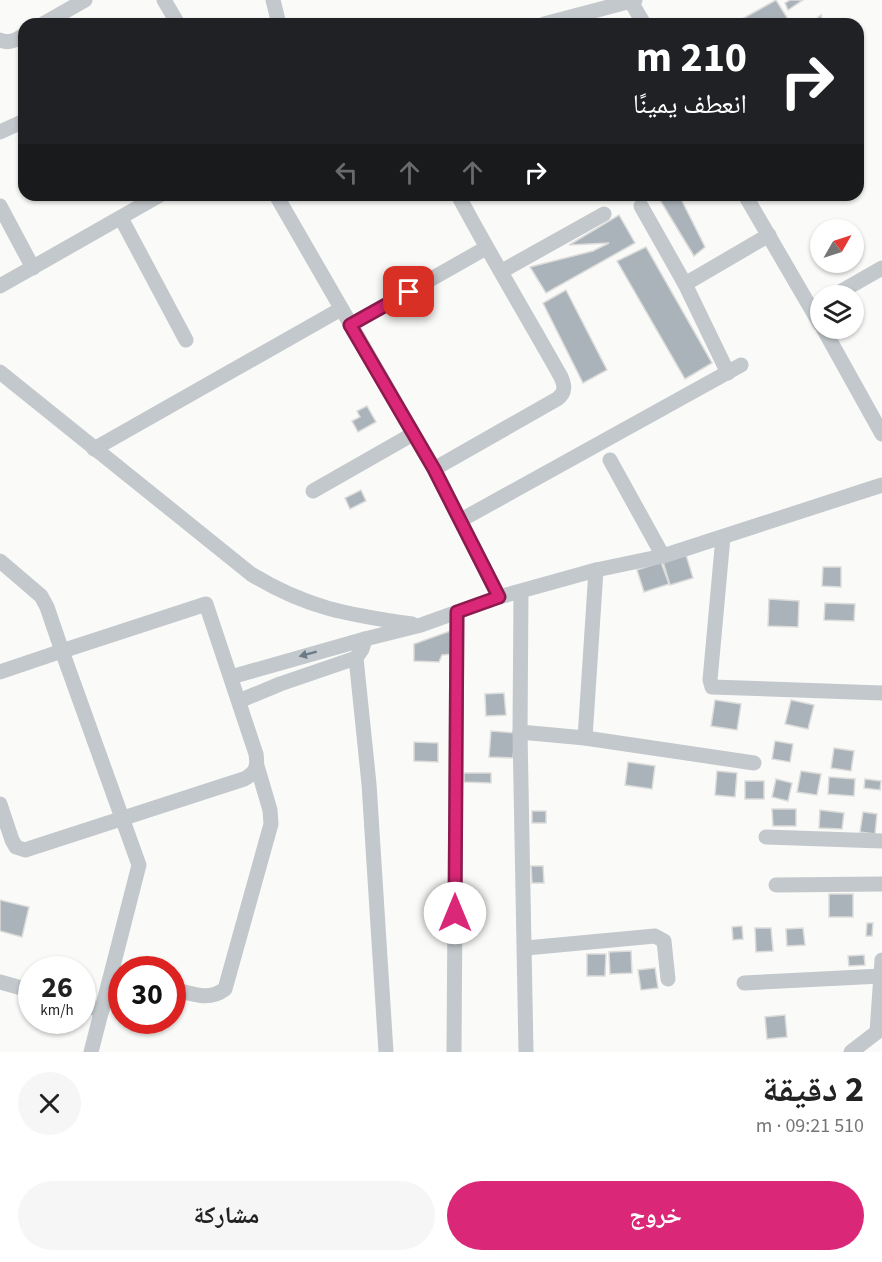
<!DOCTYPE html>
<html lang="ar">
<head>
<meta charset="utf-8">
<style>
	body { margin:0; font-family:"Source Sans 3","Noto Naskh Arabic",sans-serif; background:#f6f6f6; color:#222; direction:rtl; height:100vh; display:flex; flex-direction:column; font-size:22px; white-space:nowrap }
	* { box-sizing:border-box; margin:0 }
	p { font-size:20px; color:#767676 }
	.icon { flex:none; width:33px; height:33px; fill:none; stroke:currentColor; stroke-width:2; stroke-linecap:round; stroke-linejoin:round }
	.map { position:relative; height:1052px; overflow:hidden; direction:ltr }
	.side { display:flex; flex-direction:column; background:#fff; flex:1 }
	.side>* { flex:none }
	.top-card { position:absolute; left:18px; top:18px; width:846px; height:183px; border-radius:18px; box-shadow:0 2px 4px #0004; direction:rtl; background:#202124; color:#fff; overflow:hidden }
	.needle { width:39px; rotate:51deg }
	.tools { position:absolute; left:810px; top:219px; display:grid; gap:12px }
	.tools a { display:grid; place-items:center; width:54px; height:54px; border-radius:50%; background:#fff; box-shadow:0 2px 4px #0004; font-size:30px }
	.speed { position:absolute; left:18px; top:956px; display:flex; gap:12px; font-size:30px; font-weight:700; text-align:center }
	.speed>* { display:grid; place-content:center; width:78px; height:78px; border-radius:50%; background:#fff; box-shadow:0 2px 4px #0004; line-height:1 }
	.speed small { font-size:15px; font-weight:400 }
	.speed .limit { border:9px solid #d22; background:#fff; color:#111 }
	.pin { position:absolute; display:grid; place-items:center; width:51px; height:51px; color:#fff; margin:-26px; border-radius:12px; box-shadow:0 3px 9px #0006 }
	.me { position:absolute; width:66px; margin:-33px; rotate:0deg; stroke-linejoin:round; filter:drop-shadow(0 0 4px #0008) }
	.turn { display:flex; align-items:center; gap:21px; height:126px; padding:0 18px; font-size:27px }
	.turn .icon { width:78px; height:78px; stroke-width:2.5 }
	.turn b { display:block; font-size:42px; line-height:51px }
	.lanes { display:flex; align-items:center; height:57px; padding:0 18px; background:#0003; justify-content:center; gap:30px; direction:ltr }
	.lanes .off { opacity:.35 }
	.round { display:grid; place-items:center; flex:none; width:63px; height:63px; border-radius:32px; background:#f6f6f6 }
	.headline { display:flex; align-items:center; justify-content:space-between; height:102px; padding:0 18px }
	h1 { font-size:36px; font-weight:700; line-height:45px }
	.button { display:flex; gap:12px; margin-top:auto; padding:12px 18px }
	.button a { flex:1; height:69px; border-radius:36px; background:#db2777; color:#fff; font-size:24px; font-weight:700; line-height:69px; text-align:center }
	.button a+a { background:#f6f6f6; color:#222 }
	.map>svg:first-child { display:block }
	.building { fill:#aab3b9; stroke:#dcdcda; stroke-width:1.5 }
	.lines { fill:none; stroke-linecap:round; stroke-linejoin:round }
	.minor { stroke:#c3c8cc; stroke-width:15 }
	.oneway { fill:#6a7a87 }
	.route-casing { stroke:#8e194d; stroke-width:15 }
	.route { stroke:#db2777; stroke-width:10 }
</style>
</head>
<body>
<div class="map">
<svg width="882" height="1052" viewBox="0 0 882 1052">
	<rect width="100%" height="100%" fill="#fafaf8"/>
	<!-- building -->
	<g class="building">
		<path d="M 776,0 L 791,24 L 733,24 L 760,9 Z"/>
		<path d="M 790,0 L 803,0 L 788,10 L 785,3 Z"/>
		<path d="M 821,15 L 823,24 L 814,24 L 813,22 Z"/>
		<path d="M 657,195 L 679,195 L 705,247 L 694,256 Z"/>
		<path d="M 619,215 L 635,243 L 546,293 L 530,267 L 593,251 L 609,243 L 569,245 Z"/>
		<path d="M 646,247 L 712,363 L 685,379 L 617,261 Z"/>
		<path d="M 566,290 L 607,370 L 583,383 L 543,303 Z"/>
		<path d="M 367,406 L 376,422 L 358,432 L 352,421 L 360,417 L 357,411 Z"/>
		<path d="M 361,490 L 366,501 L 350,509 L 345,498 Z"/>
		<path d="M 686,555 L 693,578 L 670,585 L 663,562 Z"/>
		<path d="M 661,562 L 669,584 L 644,592 L 637,570 Z"/>
		<path d="M 823,567 L 841,567 L 841,587 L 822,586 Z"/>
		<path d="M 769,599 L 799,601 L 798,627 L 768,626 Z"/>
		<path d="M 825,603 L 855,604 L 854,621 L 824,620 Z"/>
		<path d="M 453,630 L 453,654 L 442,655 L 439,662 L 414,661 L 414,644 Z"/>
		<path d="M 504,693 L 506,715 L 486,716 L 485,694 Z"/>
		<path d="M 715,700 L 741,704 L 737,730 L 711,726 Z"/>
		<path d="M 791,700 L 814,705 L 808,729 L 785,724 Z"/>
		<path d="M 491,731 L 515,733 L 513,758 L 489,757 Z"/>
		<path d="M 775,741 L 793,744 L 790,762 L 772,759 Z"/>
		<path d="M 414,742 L 438,743 L 438,762 L 414,761 Z"/>
		<path d="M 834,748 L 854,751 L 851,771 L 831,768 Z"/>
		<path d="M 628,762 L 655,766 L 652,789 L 625,785 Z"/>
		<path d="M 717,771 L 737,773 L 735,797 L 715,795 Z"/>
		<path d="M 801,771 L 821,774 L 817,795 L 797,792 Z"/>
		<path d="M 464,773 L 491,773 L 491,783 L 464,782 Z"/>
		<path d="M 829,777 L 855,779 L 854,796 L 828,794 Z"/>
		<path d="M 776,779 L 792,783 L 788,801 L 772,797 Z"/>
		<path d="M 865,779 L 881,781 L 880,790 L 864,788 Z"/>
		<rect x="745" y="781" width="19" height="18"/>
		<path d="M 772,809 L 796,809 L 796,826 L 773,826 Z"/>
		<path d="M 820,810 L 844,813 L 842,829 L 819,828 Z"/>
		<rect x="532" y="811" width="14" height="12"/>
		<path d="M 863,812 L 877,814 L 875,834 L 860,832 Z"/>
		<path d="M 531,866 L 543,866 L 544,883 L 532,883 Z"/>
		<rect x="829" y="894" width="24" height="23"/>
		<path d="M 0,900 L 29,907 L 22,937 L 0,931 Z"/>
		<path d="M 867,923 L 873,923 L 872,936 L 866,936 Z"/>
		<path d="M 742,926 L 743,939 L 733,940 L 732,927 Z"/>
		<path d="M 755,928 L 771,928 L 773,951 L 756,952 Z"/>
		<path d="M 803,928 L 805,945 L 787,946 L 786,929 Z"/>
		<path d="M 631,951 L 632,973 L 610,974 L 609,952 Z"/>
		<path d="M 587,954 L 606,954 L 605,976 L 587,976 Z"/>
		<path d="M 864,955 L 865,965 L 849,966 L 848,956 Z"/>
		<path d="M 655,968 L 658,988 L 641,990 L 638,970 Z"/>
		<path d="M 785,1015 L 787,1037 L 767,1039 L 765,1017 Z"/>
	</g>
	<g class="lines">
		<!-- minor -->
		<g class="minor">
			<path d="M 164,0 L 178,24"/>
			<path d="M 273,0 L 279,24"/>
			<path d="M 630,0 L 644,24"/>
			<path d="M 43,24 L 85,0"/>
			<path d="M 544,24 L 635,0"/>
			<path d="M 0,40 C 9,44 16,40 24,35"/>
			<path d="M 0,132 L 24,121"/>
			<path d="M 276,195 L 434,469 L 499,597"/>
			<path d="M 745,195 L 820,324"/>
			<path d="M 0,206 L 33,268"/>
			<path d="M 641,206 L 685,284 L 728,373"/>
			<path d="M 121,218 L 186,340"/>
			<path d="M 502,271 L 604,214"/>
			<path d="M 685,284 L 769,235"/>
			<path d="M 0,286 L 160,195"/>
			<path d="M 833,296 L 882,268"/>
			<path d="M 350,325 L 486,248"/>
			<path d="M 823,328 L 882,434"/>
			<path d="M 0,372 L 251,574 C 306,608 349,615 412,624"/>
			<path d="M 94,449 L 341,309"/>
			<path d="M 610,460 L 663,556"/>
			<path d="M 434,469 L 557,399 C 566,393 565,386 561,377 C 527,316 491,257 458,195"/>
			<path d="M 313,491 L 413,434"/>
			<path d="M 461,520 L 741,365"/>
			<path d="M 723,537 L 710,680 L 712,687 L 882,693"/>
			<path d="M 0,561 L 41,596 L 47,607 L 62,651 L 206,604 L 256,754 C 258,767 256,773 244,779 L 25,850 L 16,847 L 12,840 L 0,804"/>
			<path d="M 521,592 L 520,732 L 526,1052"/>
			<path d="M 356,658 L 369,784 L 386,1052"/>
			<path d="M 0,672 L 62,651 L 139,865 L 91,1052"/>
			<path d="M 231,677 L 365,639"/>
			<path d="M 239,701 L 280,684 L 356,658 L 362,649 L 365,639 L 421,625 L 499,597 L 596,570 L 663,556 L 882,485"/>
			<path d="M 520,732 L 585,738 L 754,763"/>
			<path d="M 585,738 L 596,570"/>
			<path d="M 766,837 L 882,841"/>
			<path d="M 776,885 L 882,884"/>
			<path d="M 526,948 L 655,936 L 664,941 L 668,979"/>
			<path d="M 0,982 L 32,991"/>
			<path d="M 744,983 L 881,976"/>
			<path d="M 172,989 C 191,993 208,1002 225,989 L 271,824 L 270,810 L 257,766"/>
			<path d="M 82,1005 L 102,1010"/>
			<path d="M 454,1052 L 457,612"/>
			<path d="M 851,1052 L 877,1032 L 882,960"/>
		</g>
	</g>
	<!-- one-way arrows -->
	<defs><path id="oneway-solid" d="M-6-.8H1V-3.2L6.5 0L1 3.2V.8H-6Z" transform="scale(1.5)"/></defs>
	<use class="oneway" href="#oneway-solid" transform="translate(308 654) rotate(165)"/>
	<g class="lines">
		<defs>
			<path id="route" d="M 409,292 L 350,325 L 434,469 L 499,597 L 457,612 L 455,913"/>
		</defs>
		<!-- route casing -->
		<use href="#route" class="route-casing"/>
		<!-- route -->
		<use href="#route" class="route"/>
	</g>
</svg>
<div class="tools">
<a><svg class="needle" viewBox="-14 -14 28 28"><path d="M0-13l5 13h-10z" fill="#e53935"/><path d="M0 13l5-13h-10z" fill="#767676"/></svg></a>
<a><svg class="icon" aria-label="layers" viewBox="0 0 24 24"><path d="M12 4l9 5-9 5-9-5zM3 14l9 5 9-5"/></svg></a>
</div>
<div class="speed"><div>26<small>km/h</small></div><div class="limit">30</div></div>
<div class="pin" style="left:409px;top:292px;background:#d93025"><svg class="icon" aria-label="arrive" viewBox="0 0 24 24"><path d="M6 21V4h12l-3 4 3 4H6"/></svg></div>
<svg class="me" style="left:455px;top:913px" viewBox="-20 -20 40 40"><circle r="19" fill="#fff"/><path d="M0-13L10 11 0 6-10 11z" fill="#db2777"/></svg>
<div class="top-card">
<div class="turn"><svg class="icon" aria-label="right" viewBox="0 0 24 24"><path d="M7 20v-9h11M14 6l5 5-5 5"/></svg><div><b>210 m</b>انعطف يمينًا</div></div>
<div class="lanes"><svg class="icon off" aria-label="left" viewBox="0 0 24 24"><path d="M17 20v-9H6M10 6l-5 5 5 5"/></svg><svg class="icon off" aria-label="ahead" viewBox="0 0 24 24"><path d="M12 20V5M6 11l6-6 6 6"/></svg><svg class="icon off" aria-label="ahead" viewBox="0 0 24 24"><path d="M12 20V5M6 11l6-6 6 6"/></svg><svg class="icon" aria-label="right" viewBox="0 0 24 24"><path d="M7 20v-9h11M14 6l5 5-5 5"/></svg></div>
</div>
</div>
<section class="side">
<div class="headline"><div><h1>2 دقيقة</h1><p>510 m · 09:21</p></div><a class="round"><svg class="icon" aria-label="close" viewBox="0 0 24 24"><path d="M6 6l12 12M18 6L6 18"/></svg></a></div>
<div class="button"><a>خروج</a><a>مشاركة</a></div>
</section>
</body>
</html>
